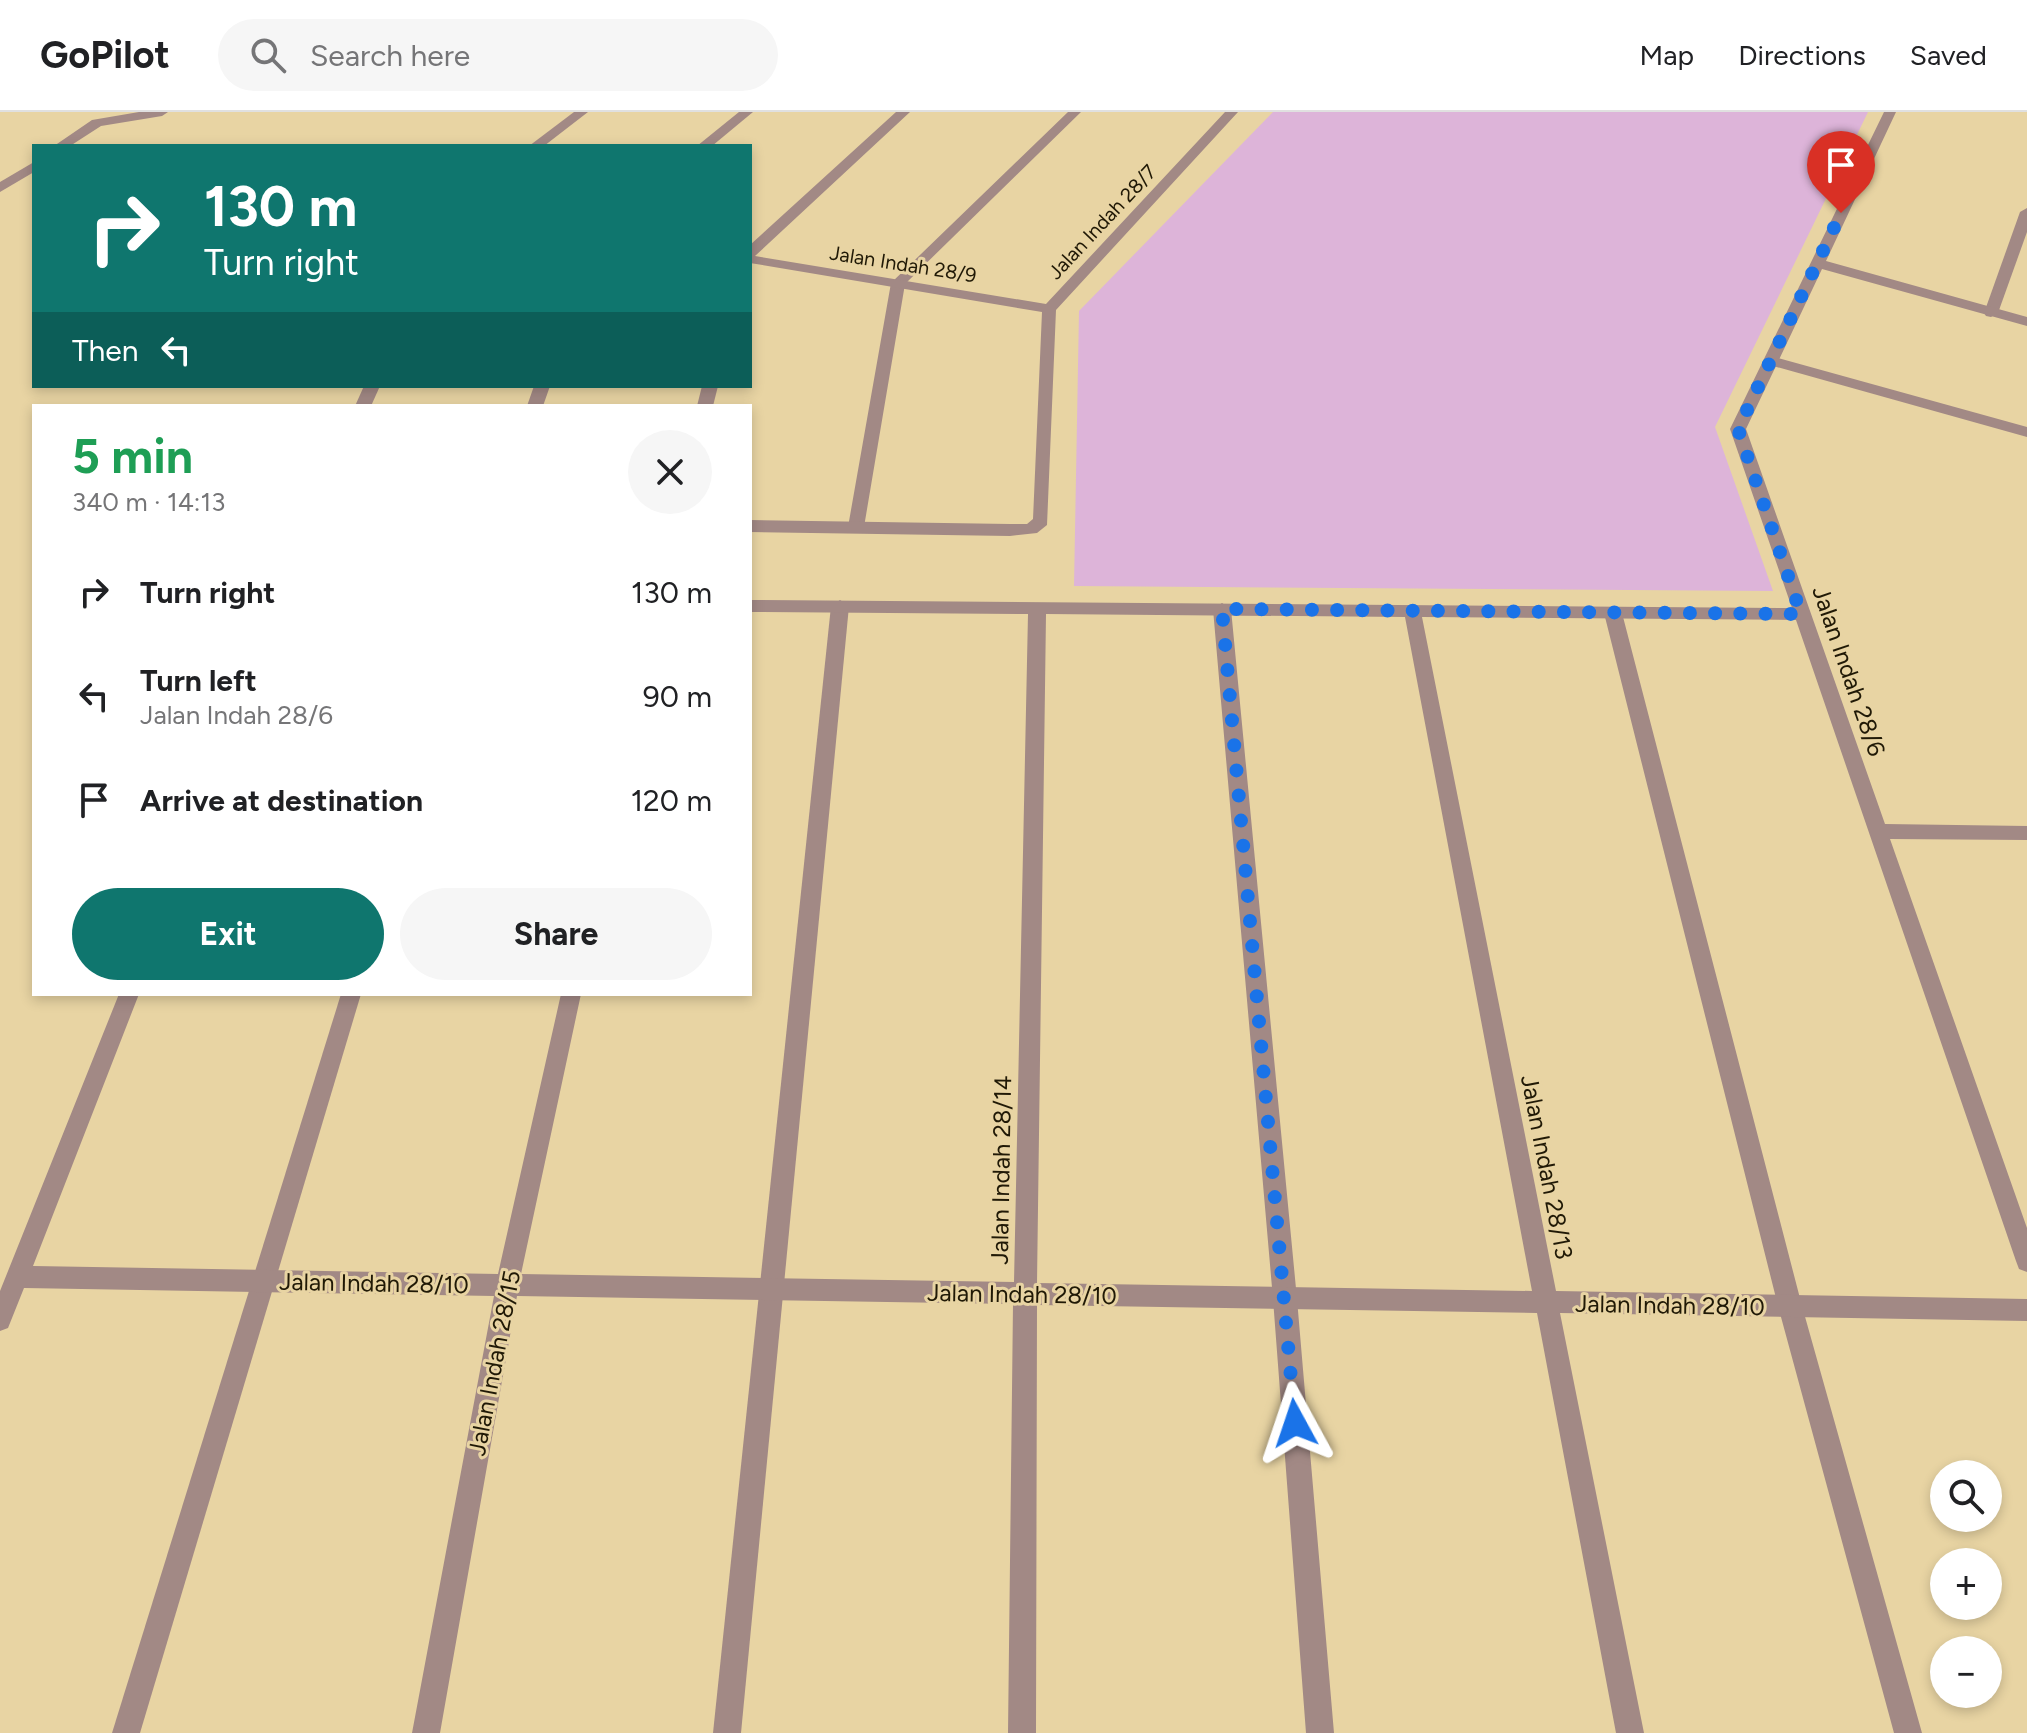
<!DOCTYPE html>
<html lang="en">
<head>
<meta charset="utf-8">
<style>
	body { margin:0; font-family:Figtree,sans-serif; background:#f6f6f6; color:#202124; height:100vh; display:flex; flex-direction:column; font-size:30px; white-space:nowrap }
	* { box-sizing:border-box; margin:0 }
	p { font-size:26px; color:#757577 }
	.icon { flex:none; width:44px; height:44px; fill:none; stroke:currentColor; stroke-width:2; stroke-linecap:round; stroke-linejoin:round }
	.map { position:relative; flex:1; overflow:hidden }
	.panel { position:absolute; left:32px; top:292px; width:720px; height:592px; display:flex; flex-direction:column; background:#fff; border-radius:0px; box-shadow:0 4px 12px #0003 }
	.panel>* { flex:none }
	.hud { position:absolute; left:32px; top:32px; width:720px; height:244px; border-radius:0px; box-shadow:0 4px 12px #0003; background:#0f766e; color:#fff; overflow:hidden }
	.fabs { position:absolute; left:1930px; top:1348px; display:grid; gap:16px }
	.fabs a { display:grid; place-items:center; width:72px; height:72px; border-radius:50%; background:#fff; box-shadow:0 4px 12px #0003; font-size:40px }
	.pin { position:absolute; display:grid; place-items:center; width:68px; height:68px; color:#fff; margin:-82px -34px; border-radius:50% 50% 50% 0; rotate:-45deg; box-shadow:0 0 8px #0007 }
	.pin .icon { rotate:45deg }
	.me { position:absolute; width:88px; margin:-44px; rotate:355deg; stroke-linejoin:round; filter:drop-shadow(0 0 6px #0008) }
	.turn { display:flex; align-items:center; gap:28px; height:168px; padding:0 40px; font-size:36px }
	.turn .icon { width:104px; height:104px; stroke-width:2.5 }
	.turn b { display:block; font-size:56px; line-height:68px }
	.then { display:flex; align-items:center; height:76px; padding:0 40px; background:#0003; gap:16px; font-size:30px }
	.round { display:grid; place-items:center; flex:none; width:84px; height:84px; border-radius:42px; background:#f6f6f6 }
	.head { display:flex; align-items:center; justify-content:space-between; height:136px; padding:0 40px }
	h1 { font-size:48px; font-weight:700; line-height:60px; color:#1e9e55 }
	.button { display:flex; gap:16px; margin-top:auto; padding:16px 40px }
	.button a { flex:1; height:92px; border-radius:48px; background:#0f766e; color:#fff; font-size:32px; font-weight:700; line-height:92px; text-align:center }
	.button a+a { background:#f6f6f6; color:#202124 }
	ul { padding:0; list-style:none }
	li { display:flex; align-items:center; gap:24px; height:104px; padding:0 40px }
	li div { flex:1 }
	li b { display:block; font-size:30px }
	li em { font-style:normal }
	header { display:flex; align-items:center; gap:48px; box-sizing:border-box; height:112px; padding:0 40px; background:#fff; border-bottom:2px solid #e0e0e0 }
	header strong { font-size:38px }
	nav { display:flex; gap:44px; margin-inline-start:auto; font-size:28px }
	.search { width:560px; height:72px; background:#f6f6f6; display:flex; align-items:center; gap:20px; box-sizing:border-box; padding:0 28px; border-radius:44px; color:#757577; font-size:30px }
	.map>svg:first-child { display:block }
	.green { fill:#ddb4d9 }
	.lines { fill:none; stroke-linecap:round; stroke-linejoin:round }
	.service { fill:#a28985; fill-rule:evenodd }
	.minor { fill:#a28985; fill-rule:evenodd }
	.route { stroke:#1a73e8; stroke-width:14; stroke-dasharray:0 25.2 }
	.labels { text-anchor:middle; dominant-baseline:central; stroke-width:6; stroke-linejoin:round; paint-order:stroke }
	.far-street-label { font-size:20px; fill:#201906; stroke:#e8d4a3 }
	.street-label { font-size:24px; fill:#201906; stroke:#e8d4a3 }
</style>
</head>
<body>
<header>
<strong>GoPilot</strong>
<div class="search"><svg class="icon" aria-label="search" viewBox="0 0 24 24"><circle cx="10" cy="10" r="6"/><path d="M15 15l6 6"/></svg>Search here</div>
<nav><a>Map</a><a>Directions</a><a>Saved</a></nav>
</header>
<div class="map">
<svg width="2027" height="1621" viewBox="0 0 2027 1621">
	<rect width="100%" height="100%" fill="#e8d4a3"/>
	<!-- green -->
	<path class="green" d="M 1273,0 L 1868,0 L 1715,315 L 1773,479 L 1074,474 L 1079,199 Z"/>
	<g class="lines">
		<!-- service -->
		<g class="service">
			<path d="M 139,0 L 168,0 L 162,4 L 101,14 L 70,34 L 54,34 L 92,8 Z"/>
			<path d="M 739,0 L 753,0 L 712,34 L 697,34 Z"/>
			<path d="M 1068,0 L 1081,0 L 905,172 L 864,415 L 862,419 L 850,419 L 848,415 L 891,171 Z"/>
			<path d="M 34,50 L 34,60 L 0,80 L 0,70 Z"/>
			<path d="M 2027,96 L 2027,120 L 1998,201 L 1991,205 L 1986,204 L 1984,201 L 2020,100 Z"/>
			<path d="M 1771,244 L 2027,315 L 2027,325 L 1766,252 L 1766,246 Z"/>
			<path d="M 534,274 L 550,274 L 543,294 L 527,294 Z"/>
			<path d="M 840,488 L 849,494 L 741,1621 L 713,1621 L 831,494 Z"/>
			<path d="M 1222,491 L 1231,497 L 1297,1187 L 1334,1621 L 1306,1621 L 1273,1187 L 1213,497 Z"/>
			<path d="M 1613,495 L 1622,501 L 1802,1194 L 1922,1621 L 1894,1621 L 1778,1194 L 1604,501 Z"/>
			<path d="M 341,882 L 361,882 L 140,1621 L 112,1621 Z"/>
		</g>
		<!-- minor -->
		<g class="minor">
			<path d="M 574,0 L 588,0 L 544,34 L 529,34 Z"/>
			<path d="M 896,0 L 910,0 L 755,144 L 1046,192 L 1225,0 L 1238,0 L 1056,198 L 1047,413 L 1037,421 L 1010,424 L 750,420 L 750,408 L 1010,412 L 1027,412 L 1033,407 L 1042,200 L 750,151 L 750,133 Z"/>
			<path d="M 1884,0 L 1896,0 L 1826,149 L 2027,205 L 2027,214 L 1822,157 L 1746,317 L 1885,712 L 2027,714 L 2027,728 L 1890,727 L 2027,1116 L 2027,1160 L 2019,1157 L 2016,1149 L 1796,508 L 1422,505 L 1556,1179 L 2027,1187 L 2027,1209 L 1560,1201 L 1644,1621 L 1616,1621 L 1537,1201 L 1037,1193 L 1036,1621 L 1008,1621 L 1013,1192 L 517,1184 L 440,1621 L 412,1621 L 494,1184 L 24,1176 L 8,1216 L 0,1219 L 0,1179 L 119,882 L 139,882 L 33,1154 L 498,1162 L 561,882 L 581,882 L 521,1162 L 1014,1170 L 1028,502 L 750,500 L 750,488 L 1792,496 L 1730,317 ZM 1046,502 L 1405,505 L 1532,1179 L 1037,1171 Z"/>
			<path d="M 364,274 L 380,274 L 371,294 L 355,294 Z"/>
			<path d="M 702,274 L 718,274 L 713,294 L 697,294 Z"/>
		</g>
	</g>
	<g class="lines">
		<!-- route -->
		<path class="route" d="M 1295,1311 L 1222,497 L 1801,502 L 1738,317 L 1841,101"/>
	</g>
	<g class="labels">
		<!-- far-street labels -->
		<g class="far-street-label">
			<text transform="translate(1102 110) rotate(-47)">Jalan Indah 28/7</text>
			<text transform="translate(903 152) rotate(9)">Jalan Indah 28/9</text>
		</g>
		<!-- street labels -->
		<g class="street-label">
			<text transform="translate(1849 559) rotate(71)">Jalan Indah 28/6</text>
			<text transform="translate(1547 1055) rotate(79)">Jalan Indah 28/13</text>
			<text transform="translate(1001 1058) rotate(-89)">Jalan Indah 28/14</text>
			<text transform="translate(374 1171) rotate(1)">Jalan Indah 28/10</text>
			<text transform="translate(1022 1182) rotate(1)">Jalan Indah 28/10</text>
			<text transform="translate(1670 1193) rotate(1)">Jalan Indah 28/10</text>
			<text transform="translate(494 1251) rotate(-79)">Jalan Indah 28/15</text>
		</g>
	</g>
</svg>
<div class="fabs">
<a><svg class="icon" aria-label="search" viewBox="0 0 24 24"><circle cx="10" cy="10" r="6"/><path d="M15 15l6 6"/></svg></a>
<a>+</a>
<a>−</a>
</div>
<div class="pin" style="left:1841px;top:101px;background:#d93025"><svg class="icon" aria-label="arrive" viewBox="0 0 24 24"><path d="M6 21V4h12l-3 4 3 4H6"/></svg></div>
<svg class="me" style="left:1295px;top:1311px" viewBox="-20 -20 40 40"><path d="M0-17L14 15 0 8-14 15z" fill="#1a73e8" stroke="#fff" stroke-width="4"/></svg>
<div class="hud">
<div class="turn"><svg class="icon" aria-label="right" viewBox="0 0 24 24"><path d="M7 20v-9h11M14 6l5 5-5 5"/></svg><div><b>130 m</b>Turn right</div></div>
<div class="then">Then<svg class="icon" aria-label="left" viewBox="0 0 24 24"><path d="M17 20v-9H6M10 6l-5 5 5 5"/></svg></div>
</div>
<section class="panel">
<div class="head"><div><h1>5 min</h1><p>340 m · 14:13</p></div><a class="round"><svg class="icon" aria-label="close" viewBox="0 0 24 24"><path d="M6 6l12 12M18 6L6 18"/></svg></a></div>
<ul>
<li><svg class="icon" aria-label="right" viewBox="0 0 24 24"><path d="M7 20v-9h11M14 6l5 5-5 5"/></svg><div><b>Turn right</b></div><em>130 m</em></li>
<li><svg class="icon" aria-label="left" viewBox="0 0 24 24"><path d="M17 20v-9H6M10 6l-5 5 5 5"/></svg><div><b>Turn left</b><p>Jalan Indah 28/6</p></div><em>90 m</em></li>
<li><svg class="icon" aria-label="arrive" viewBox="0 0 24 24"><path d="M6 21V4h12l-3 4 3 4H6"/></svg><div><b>Arrive at destination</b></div><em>120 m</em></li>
</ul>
<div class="button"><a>Exit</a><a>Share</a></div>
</section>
</div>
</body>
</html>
